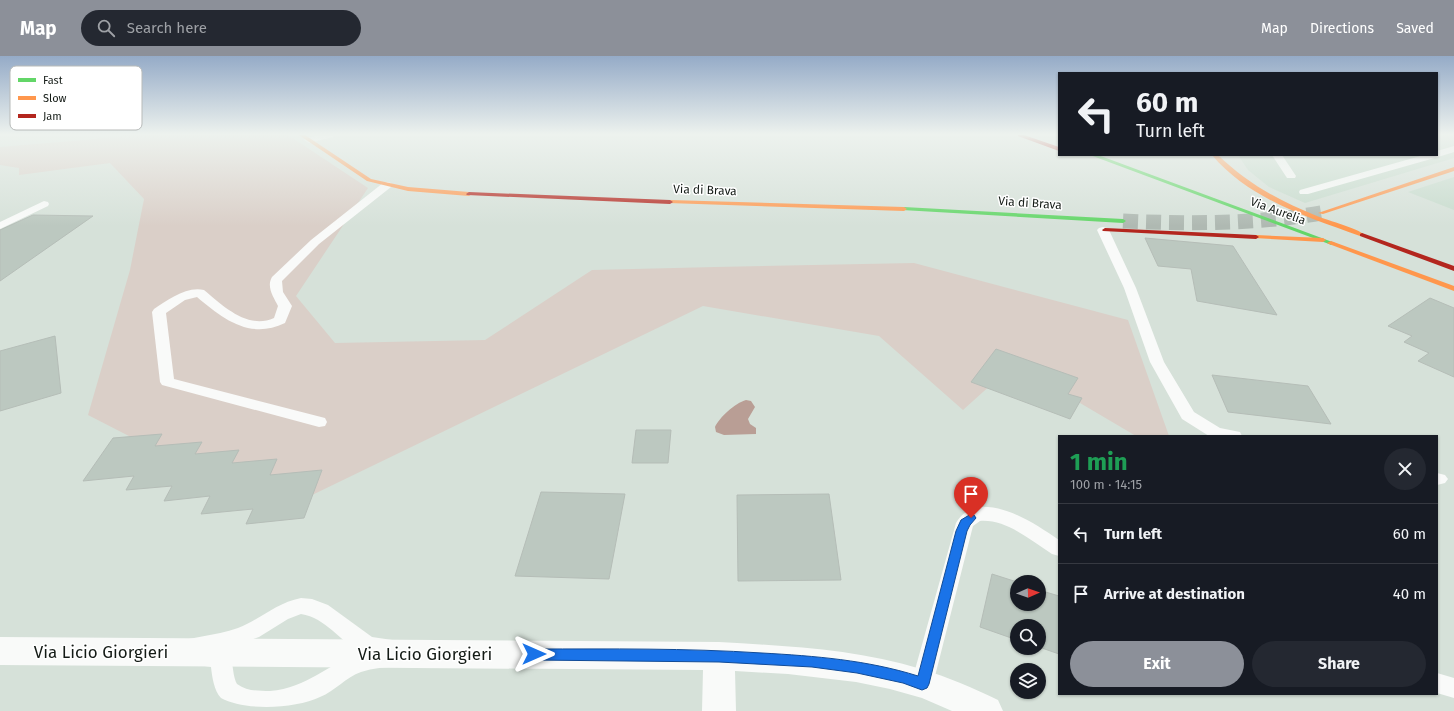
<!DOCTYPE html>
<html lang="en">
<head>
<meta charset="utf-8">
<style>
	body { margin:0; font-family:"Fira Sans",sans-serif; background:#242831; color:#f1f3f6; height:100vh; display:flex; flex-direction:column; font-size:15px; white-space:nowrap }
	* { box-sizing:border-box; margin:0 }
	p { font-size:13px; color:#9ea1a6 }
	.icon { flex:none; width:22px; height:22px; fill:none; stroke:currentColor; stroke-width:2; stroke-linecap:round; stroke-linejoin:round }
	.map { position:relative; flex:1; overflow:hidden }
	.side { position:absolute; left:1058px; top:379px; width:380px; height:260px; display:flex; flex-direction:column; background:#171b24; border-radius:0px; box-shadow:0 1px 3px #0004 }
	.side>* { flex:none }
	.guide { position:absolute; left:1058px; top:16px; width:380px; height:84px; border-radius:0px; box-shadow:0 1px 3px #0004; background:#171b24; color:#f1f3f6; overflow:hidden }
	.needle { width:26px; rotate:88deg }
	.controls { position:absolute; left:1010px; top:519px; display:grid; gap:8px }
	.controls a { display:grid; place-items:center; width:36px; height:36px; border-radius:50%; background:#171b24; box-shadow:0 1px 3px #0004; font-size:20px }
	.pin { position:absolute; display:grid; place-items:center; width:34px; height:34px; color:#fff; margin:-41px -17px; border-radius:50% 50% 50% 0; rotate:-45deg; box-shadow:0 0 4px #0007 }
	.pin .icon { rotate:45deg }
	.me { position:absolute; width:44px; margin:-22px; rotate:90deg; stroke-linejoin:round; filter:drop-shadow(0 0 3px #0008) }
	.turn { display:flex; align-items:center; gap:14px; height:84px; padding:0 12px; font-size:18px }
	.turn .icon { width:52px; height:52px; stroke-width:2.5 }
	.turn b { display:block; font-size:28px; line-height:34px }
	.round { display:grid; place-items:center; flex:none; width:42px; height:42px; border-radius:21px; background:#242831 }
	.head { display:flex; align-items:center; justify-content:space-between; height:68px; padding:0 12px }
	h1 { font-size:24px; font-weight:700; line-height:30px; color:#1e9e55 }
	.action { display:flex; gap:8px; margin-top:auto; padding:8px 12px }
	.action a { flex:1; height:46px; border-radius:24px; background:#8c9099; color:#fff; font-size:16px; font-weight:700; line-height:46px; text-align:center }
	.action a+a { background:#242831; color:#f1f3f6 }
	ul { padding:0; list-style:none }
	li { display:flex; align-items:center; gap:12px; height:60px; padding:0 12px; border-top:1px solid #363941 }
	li div { flex:1 }
	li b { display:block; font-size:15px }
	li em { font-style:normal }
	header { display:flex; align-items:center; gap:24px; box-sizing:border-box; height:56px; padding:0 20px; background:#8c9099; color:#fff }
	header strong { font-size:19px }
	nav { display:flex; gap:22px; margin-inline-start:auto; font-size:14px }
	.search { width:280px; height:36px; background:#242831; display:flex; align-items:center; gap:10px; box-sizing:border-box; padding:0 14px; border-radius:22px; color:#9ea1a6; font-size:15px }
	.map>svg:first-child { display:block }
	.built { fill:#c7dbcd }
	.green { fill:#dacfc8 }
	.water { fill:#b99e95 }
	.building { fill:#bcc8c0; stroke:#b5bdb7 }
	.lines { fill:none; stroke-linecap:round; stroke-linejoin:round }
	.secondary-tunnel { stroke:#afb9b2; stroke-width:15; stroke-dasharray:15 8; stroke-linecap:butt }
	.lane { fill:#f9faf9; fill-rule:evenodd }
	.street { fill:#f9faf9; fill-rule:evenodd }
	.fast { fill:#63d668; fill-rule:evenodd }
	.slow { fill:#ff974d; fill-rule:evenodd }
	.jam { fill:#b3261e; fill-rule:evenodd }
	.route { fill:#1a73e8; stroke:#114b97 }
	.labels { text-anchor:middle; dominant-baseline:central; stroke-width:3; stroke-linejoin:round; paint-order:stroke }
	.far-street-label { font-size:12px; fill:#141b16; stroke:#fff }
	.near-street-label { font-size:17px; fill:#141b16; stroke:#fff }
	.key { fill:#fff; stroke:#b8bbb9; stroke-width:1 }
	.key-label { font-size:11px; fill:#141b16 }
</style>
</head>
<body>
<header>
<strong>Map</strong>
<div class="search"><svg class="icon" aria-label="search" viewBox="0 0 24 24"><circle cx="10" cy="10" r="6"/><path d="M15 15l6 6"/></svg>Search here</div>
<nav><a>Map</a><a>Directions</a><a>Saved</a></nav>
</header>
<div class="map">
<svg width="1454" height="655" viewBox="0 0 1454 655">
	<rect width="100%" height="100%" fill="#d6e1d9"/>
	<!-- built -->
	<g class="built">
		<path d="M 1437,79 L 1454,79 L 1454,102 L 1305,147 L 1269,131 L 1248,114 L 1238,99 L 1437,99 Z"/>
		<path d="M 1454,121 L 1454,154 L 1408,136 Z"/>
	</g>
	<!-- green -->
	<path class="green" d="M 122,79 L 288,79 L 368,132 L 296,240 L 335,287 L 485,284 L 592,214 L 715,211 L 914,207 L 1128,264 L 1169,380 L 1136,380 L 1014,308 L 963,354 L 879,280 L 703,250 L 277,456 L 88,359 L 130,214 L 144,143 L 110,107 L 19,119 L 19,112 L 0,109 L 0,91 L 120,81 Z"/>
	<!-- water -->
	<path class="water" d="M 746,344 L 751,345 L 755,351 L 748,363 L 750,368 L 756,372 L 756,378 L 724,379 L 716,376 L 715,371 C 719,362 735,347 746,344 Z"/>
	<!-- building -->
	<g class="building">
		<path d="M 33,159 L 93,160 L 0,225 L 0,174 Z"/>
		<path d="M 1145,182 L 1233,190 L 1277,259 L 1197,245 L 1191,213 L 1158,210 Z"/>
		<path d="M 1430,242 L 1454,252 L 1454,321 L 1418,305 L 1429,297 L 1404,286 L 1412,280 L 1388,270 Z"/>
		<path d="M 55,280 L 61,337 L 0,355 L 0,295 Z"/>
		<path d="M 996,293 L 1078,322 L 1068,338 L 1082,342 L 1070,363 L 971,326 Z"/>
		<path d="M 1212,319 L 1308,330 L 1331,368 L 1228,356 Z"/>
		<path d="M 636,374 L 671,374 L 668,407 L 632,407 Z"/>
		<path d="M 162,378 L 155,390 L 202,386 L 195,398 L 239,394 L 232,407 L 277,403 L 270,419 L 322,414 L 304,462 L 246,468 L 253,453 L 201,458 L 210,440 L 164,445 L 172,430 L 126,434 L 134,420 L 83,425 L 113,382 Z"/>
		<path d="M 541,436 L 625,438 L 609,523 L 515,520 Z"/>
		<path d="M 829,438 L 841,524 L 738,525 L 737,439 Z"/>
		<path d="M 992,518 L 1017,526 L 1017,548 L 1039,548 L 1039,534 L 1059,540 L 1059,598 L 1039,591 L 1039,570 L 1017,570 L 1017,584 L 980,571 Z"/>
	</g>
	<g class="lines">
		<!-- secondary-tunnel -->
		<path class="secondary-tunnel" d="M 1123,165 C 1190,168 1255,168 1321,157"/>
		<!-- lane -->
		<g class="lane">
			<path d="M 320,79 L 335,79 L 333,81 L 309,87 L 304,84 L 306,82 Z"/>
			<path d="M 1454,90 L 1454,96 L 1438,101 L 1308,138 L 1300,138 L 1299,136 L 1300,134 L 1424,99 L 1437,99 L 1437,95 Z"/>
			<path d="M 1272,99 L 1282,99 L 1296,120 L 1295,122 L 1287,122 Z"/>
			<path d="M 387,126 L 391,127 L 392,129 L 391,131 L 319,188 L 282,225 L 283,236 L 292,250 L 285,267 C 250,284 223,263 197,241 L 185,244 L 166,257 L 174,323 L 325,362 L 327,366 L 325,370 L 319,371 L 162,329 L 160,326 L 152,256 L 154,253 C 168,244 186,230 204,234 C 223,250 248,274 274,262 L 278,250 C 274,242 266,231 272,221 L 311,184 L 383,127 Z"/>
			<path d="M 44,145 L 48,146 L 49,148 L 48,150 L 0,173 L 0,166 Z"/>
			<path d="M 1103,171 L 1107,172 L 1109,174 L 1136,232 L 1164,306 L 1194,356 L 1220,372 L 1240,376 L 1242,380 L 1209,380 L 1182,363 L 1150,306 L 1124,232 L 1097,174 L 1099,172 Z"/>
			<path d="M 1437,417 L 1445,419 L 1448,423 L 1445,427 L 1437,429 Z"/>
			<path d="M 978,451 C 1008,449 1035,468 1059,484 L 1059,500 L 1052,498 C 1031,485 1007,463 980,465 L 973,470 L 933,628 L 930,635 L 922,638 L 914,635 L 911,628 L 956,467 C 961,458 968,454 978,451 Z"/>
			<path d="M 301,542 L 312,543 L 328,549 L 372,581 L 426,589 L 434,591 L 437,598 L 434,605 C 411,613 385,608 361,616 C 346,621 335,635 320,641 C 295,653 244,655 221,642 C 214,635 212,620 211,611 L 174,605 L 166,603 L 163,596 L 166,589 C 189,581 215,580 238,572 C 261,563 276,547 301,542 ZM 301,558 C 326,562 340,585 361,597 C 327,608 308,632 270,635 C 257,635 247,635 237,628 C 230,614 237,602 221,595 L 259,581 L 288,563 Z"/>
			<path d="M 1437,617 L 1454,622 L 1454,642 L 1437,637 Z"/>
		</g>
		<!-- street -->
		<path class="street" d="M 0,581 L 719,586 C 787,590 856,593 921,613 C 948,621 973,632 998,644 L 1003,655 L 952,655 L 922,642 L 890,633 L 856,626 L 788,618 L 735,615 L 736,655 L 702,655 L 703,614 L 0,609 Z"/>
		<!-- fast -->
		<g class="fast">
			<path d="M 1090,99 L 1098,99 L 1335,187 L 1331,189 L 1329,188 Z"/>
			<path d="M 904,151 L 1123,163 L 1126,165 L 1123,167 L 902,154 L 901,153 Z"/>
		</g>
		<!-- slow -->
		<g class="slow">
			<path d="M 299,79 L 305,79 L 371,123 L 408,131 L 469,136 L 472,138 L 469,140 L 408,135 L 367,125 Z"/>
			<path d="M 1212,99 L 1218,99 C 1247,127 1279,145 1317,160 C 1329,165 1357,172 1365,179 L 1364,180 L 1360,180 C 1307,161 1249,143 1212,99 Z"/>
			<path d="M 1454,111 L 1454,115 L 1323,158 L 1318,157 Z"/>
			<path d="M 670,144 L 904,151 L 907,153 L 904,155 L 668,147 L 668,145 Z"/>
			<path d="M 1256,179 L 1323,182 L 1326,184 L 1323,186 L 1254,182 L 1254,180 Z"/>
			<path d="M 1331,185 L 1454,230 L 1454,235 L 1329,188 L 1327,187 Z"/>
		</g>
		<!-- jam -->
		<g class="jam">
			<path d="M 1018,79 L 1024,79 L 1059,91 L 1059,95 L 1018,80 Z"/>
			<path d="M 469,136 L 670,144 L 673,146 L 670,148 L 467,139 L 466,138 Z"/>
			<path d="M 1105,172 L 1256,179 L 1259,181 L 1256,183 L 1103,175 L 1102,174 Z"/>
			<path d="M 1362,177 L 1454,210 L 1454,215 L 1360,180 L 1360,178 Z"/>
		</g>
	</g>
	<!-- sky -->
	<linearGradient id="sky" x2="0" y2="1"><stop stop-color="#95abc7"/><stop offset="0.46" stop-color="#edf2ee"/><stop offset="1" stop-color="#edf2ee" stop-opacity="0"/></linearGradient>
	<rect width="1454" height="170" fill="url(#sky)"/>
	<!-- route -->
	<path class="route" d="M 971,458 L 974,459 L 976,462 L 970,469 L 967,475 L 929,628 L 927,632 L 922,634 L 903,627 L 857,617 L 812,611 L 719,606 L 534,604 L 529,603 L 527,598 L 529,594 L 534,593 C 610,593 686,592 762,597 C 815,600 867,604 918,620 L 956,475 L 961,464 Z"/>
	<g class="labels">
		<!-- far-street labels -->
		<g class="far-street-label">
			<text transform="translate(705 134) rotate(2)">Via di Brava</text>
			<text transform="translate(1030 147) rotate(4)">Via di Brava</text>
			<text transform="translate(1278 155) rotate(20)">Via Aurelia</text>
		</g>
		<!-- near-street labels -->
		<g class="near-street-label">
			<text x="101" y="596">Via Licio Giorgieri</text>
			<text x="425" y="598">Via Licio Giorgieri</text>
		</g>
	</g>
	<!-- legend -->
	<rect x="10" y="10" width="132" height="64" rx="6" class="key"/>
	<rect x="18" y="22" width="18" height="4" fill="#63d668"/>
	<rect x="18" y="40" width="18" height="4" fill="#ff974d"/>
	<rect x="18" y="58" width="18" height="4" fill="#b3261e"/>
	<g class="key-label">
		<text x="43" y="28">Fast</text>
		<text x="43" y="46">Slow</text>
		<text x="43" y="64">Jam</text>
	</g>
</svg>
<div class="controls">
<a><svg class="needle" viewBox="-14 -14 28 28"><path d="M0-13l5 13h-10z" fill="#e53935"/><path d="M0 13l5-13h-10z" fill="#9ea1a6"/></svg></a>
<a><svg class="icon" aria-label="search" viewBox="0 0 24 24"><circle cx="10" cy="10" r="6"/><path d="M15 15l6 6"/></svg></a>
<a><svg class="icon" aria-label="layers" viewBox="0 0 24 24"><path d="M12 4l9 5-9 5-9-5zM3 14l9 5 9-5"/></svg></a>
</div>
<div class="pin" style="left:971px;top:462px;background:#d93025"><svg class="icon" aria-label="arrive" viewBox="0 0 24 24"><path d="M6 21V4h12l-3 4 3 4H6"/></svg></div>
<svg class="me" style="left:534px;top:598px" viewBox="-20 -20 40 40"><path d="M0-17L14 15 0 8-14 15z" fill="#1a73e8" stroke="#fff" stroke-width="4"/></svg>
<div class="guide">
<div class="turn"><svg class="icon" aria-label="left" viewBox="0 0 24 24"><path d="M17 20v-9H6M10 6l-5 5 5 5"/></svg><div><b>60 m</b>Turn left</div></div>
</div>
<section class="side">
<div class="head"><div><h1>1 min</h1><p>100 m · 14:15</p></div><a class="round"><svg class="icon" aria-label="close" viewBox="0 0 24 24"><path d="M6 6l12 12M18 6L6 18"/></svg></a></div>
<ul>
<li><svg class="icon" aria-label="left" viewBox="0 0 24 24"><path d="M17 20v-9H6M10 6l-5 5 5 5"/></svg><div><b>Turn left</b></div><em>60 m</em></li>
<li><svg class="icon" aria-label="arrive" viewBox="0 0 24 24"><path d="M6 21V4h12l-3 4 3 4H6"/></svg><div><b>Arrive at destination</b></div><em>40 m</em></li>
</ul>
<div class="action"><a>Exit</a><a>Share</a></div>
</section>
</div>
</body>
</html>
